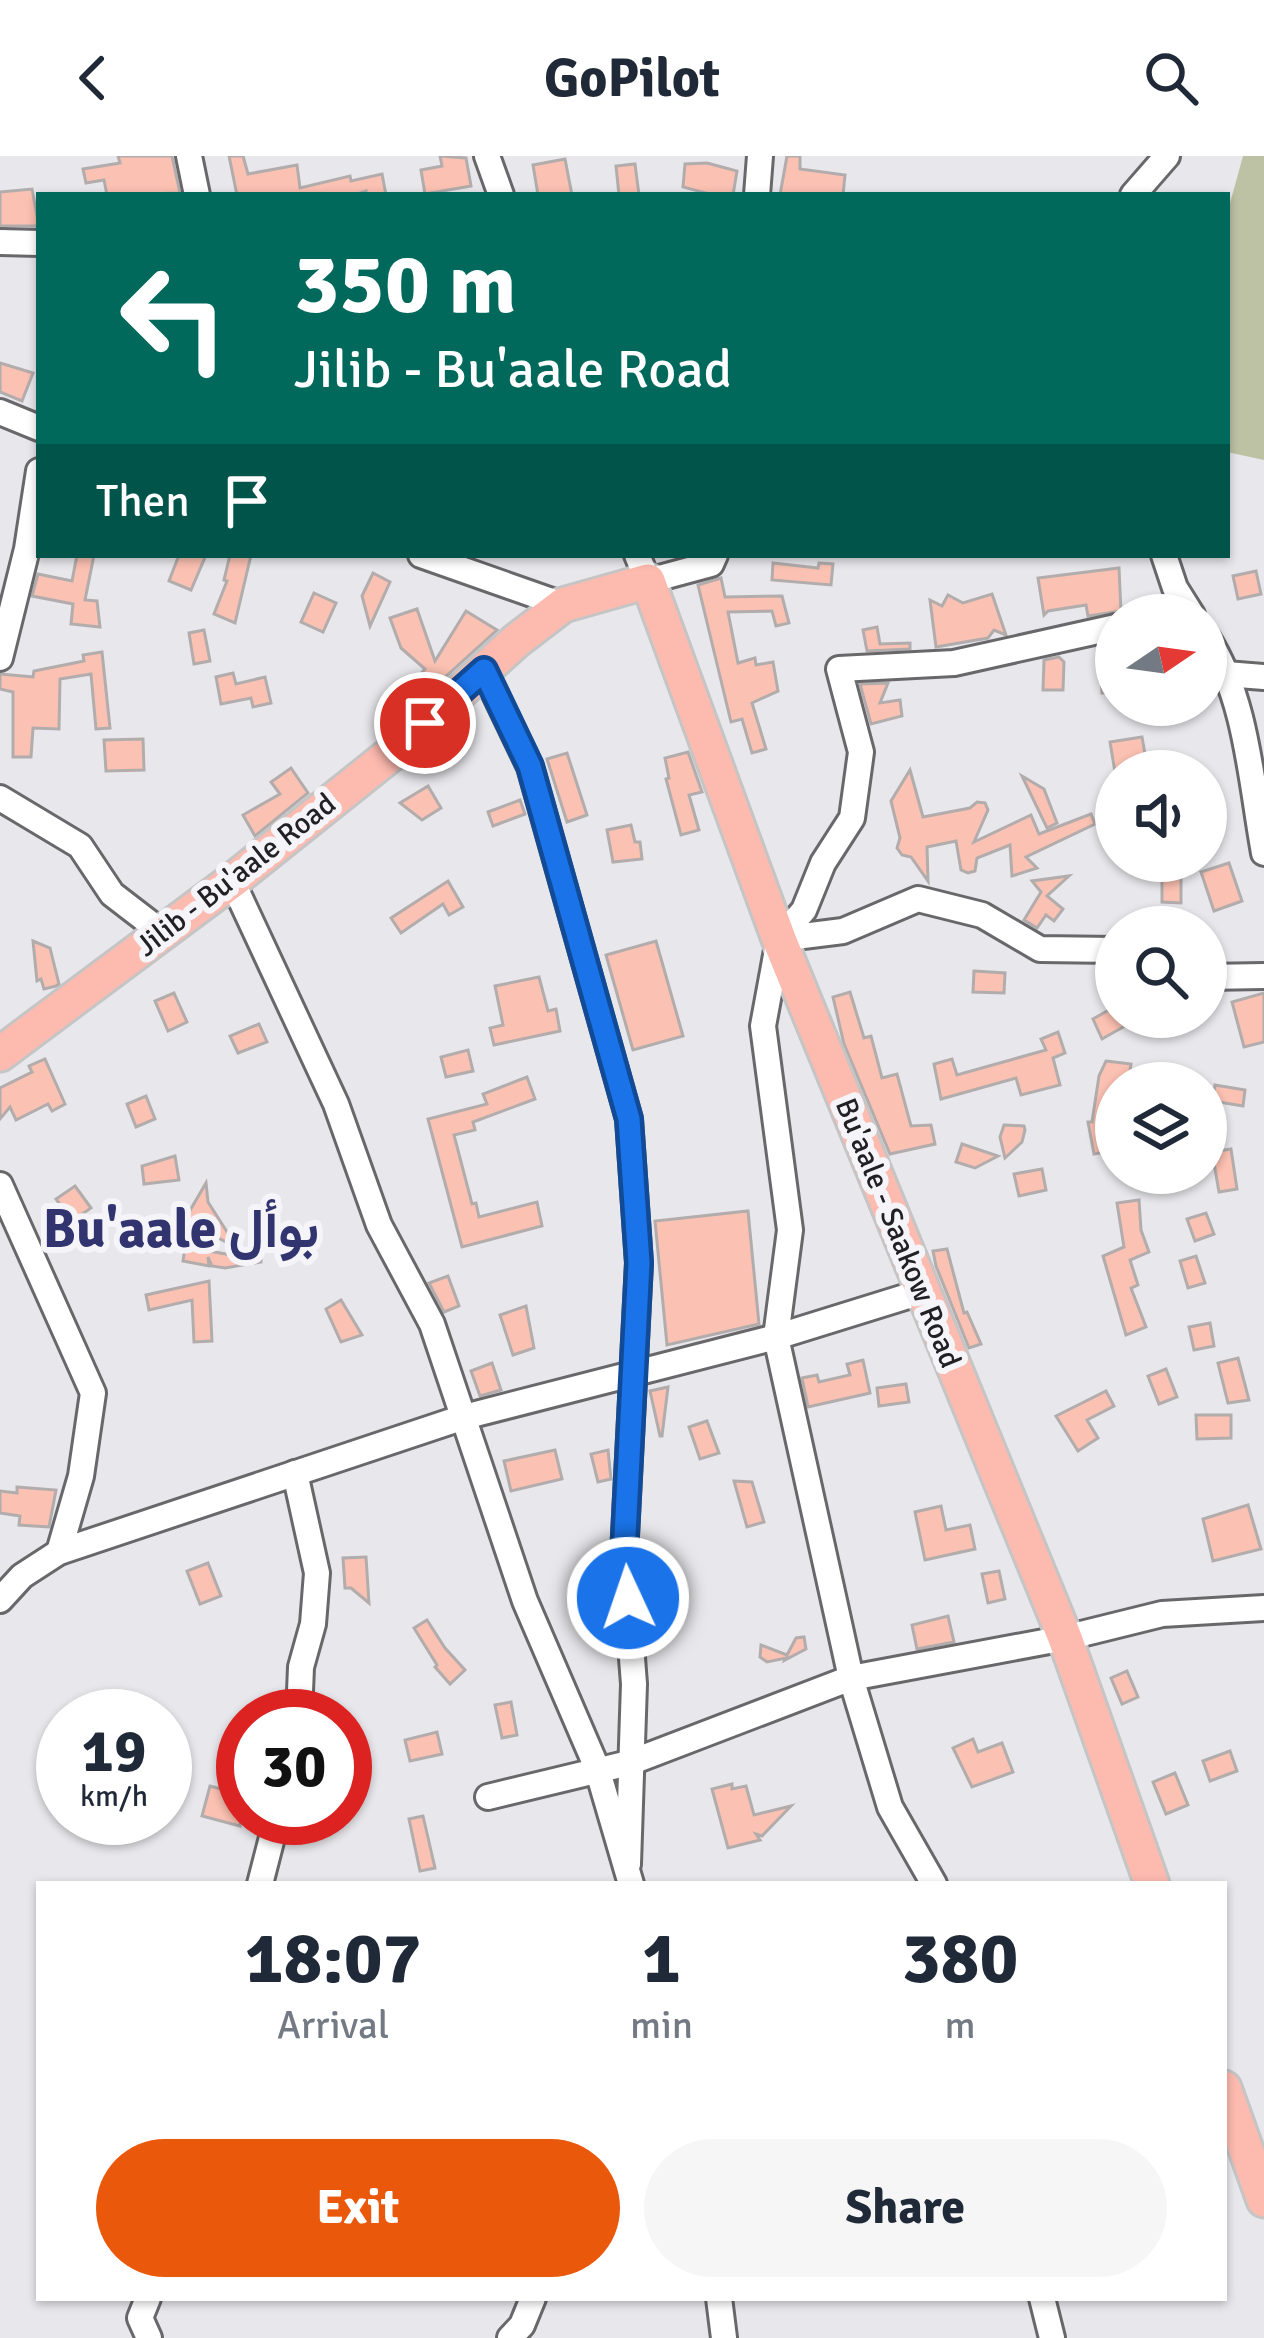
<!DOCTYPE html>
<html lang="en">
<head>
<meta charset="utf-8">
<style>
	body { margin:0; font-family:Signika,Vazirmatn,sans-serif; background:#f6f6f7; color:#1f2937; height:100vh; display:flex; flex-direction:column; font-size:45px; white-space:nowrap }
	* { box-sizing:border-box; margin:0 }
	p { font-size:39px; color:#747a83 }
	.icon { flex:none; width:66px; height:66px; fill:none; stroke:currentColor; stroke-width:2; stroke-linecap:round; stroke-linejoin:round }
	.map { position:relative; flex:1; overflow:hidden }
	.details { position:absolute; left:36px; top:1725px; width:1191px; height:420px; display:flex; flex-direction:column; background:#fff; border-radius:0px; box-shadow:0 3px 9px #0004 }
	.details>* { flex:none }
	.banner { position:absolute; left:36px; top:36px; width:1194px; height:366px; border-radius:0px; box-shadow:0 3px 9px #0004; background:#00695c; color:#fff; overflow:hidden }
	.needle { width:78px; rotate:77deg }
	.fabs { position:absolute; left:1095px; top:438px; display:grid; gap:24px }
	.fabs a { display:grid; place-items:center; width:132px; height:132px; border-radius:50%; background:#fff; box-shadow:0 3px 9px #0004; font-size:60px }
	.speed { position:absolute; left:36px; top:1533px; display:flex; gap:24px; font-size:60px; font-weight:700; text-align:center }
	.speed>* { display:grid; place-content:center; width:156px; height:156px; border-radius:50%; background:#fff; box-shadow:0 3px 9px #0004; line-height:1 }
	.speed small { font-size:30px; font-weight:400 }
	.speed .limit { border:18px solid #d22; background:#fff; color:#111 }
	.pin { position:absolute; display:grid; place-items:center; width:102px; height:102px; color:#fff; margin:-51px; border:6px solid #fff; border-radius:50%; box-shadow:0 3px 12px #0007 }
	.me { position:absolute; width:132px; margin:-66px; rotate:357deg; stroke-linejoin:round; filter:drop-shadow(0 0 9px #0008) }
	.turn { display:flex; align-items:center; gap:42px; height:252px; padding:0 60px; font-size:54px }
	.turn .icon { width:156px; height:156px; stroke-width:2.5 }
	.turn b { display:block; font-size:84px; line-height:102px }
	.then { display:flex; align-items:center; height:114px; padding:0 60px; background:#0003; gap:24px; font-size:45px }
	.eta { display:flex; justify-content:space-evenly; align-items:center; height:204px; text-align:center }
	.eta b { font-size:72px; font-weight:700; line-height:84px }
	.button { display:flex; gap:24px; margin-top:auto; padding:24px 60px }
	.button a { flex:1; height:138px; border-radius:72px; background:#ea580c; color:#fff; font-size:48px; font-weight:700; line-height:138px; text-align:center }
	.button a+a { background:#f6f6f7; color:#1f2937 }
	header { display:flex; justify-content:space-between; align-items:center; height:156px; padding:0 60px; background:#fff; font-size:54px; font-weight:700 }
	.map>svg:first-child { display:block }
	.green { fill:#bdc2a4 }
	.building { fill:#fbc1b2; stroke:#b2adac; stroke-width:3 }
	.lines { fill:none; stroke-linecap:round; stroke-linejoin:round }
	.minor-casing { stroke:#68686b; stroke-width:30 }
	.major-casing { stroke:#c5c5c6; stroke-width:39 }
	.minor { stroke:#fff; stroke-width:24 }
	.major { stroke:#fdbaaf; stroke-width:33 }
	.route-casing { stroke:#114b97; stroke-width:30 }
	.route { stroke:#1a73e8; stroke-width:21 }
	.labels { text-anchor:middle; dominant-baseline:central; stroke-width:12; stroke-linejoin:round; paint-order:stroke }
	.street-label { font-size:30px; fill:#212022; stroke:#f5f4f9 }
	.town-label { font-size:54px; font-weight:bold; fill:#31346f; stroke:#f5f4f9 }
</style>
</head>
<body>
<header><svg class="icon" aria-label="back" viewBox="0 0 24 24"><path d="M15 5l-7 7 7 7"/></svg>GoPilot<svg class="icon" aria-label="search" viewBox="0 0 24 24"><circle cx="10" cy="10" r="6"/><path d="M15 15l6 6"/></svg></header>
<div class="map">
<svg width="1264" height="2182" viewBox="0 0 1264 2182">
	<rect width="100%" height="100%" fill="#e8e7eb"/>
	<!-- green -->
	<path class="green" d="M 1243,0 L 1264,0 L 1264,304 L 1227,296 L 1227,58 Z"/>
	<!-- building -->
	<g class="building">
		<path d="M 118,0 L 172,0 L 180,37 L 107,39 L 104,24 L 86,27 L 83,13 L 120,7 Z"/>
		<path d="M 229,0 L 243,0 L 248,18 L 297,9 L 300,32 L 350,20 L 351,25 L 382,18 L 386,39 L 366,39 L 366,35 L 355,39 L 237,39 Z"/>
		<path d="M 440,0 L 466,2 L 471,30 L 425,38 L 421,14 L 442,10 Z"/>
		<path d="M 787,0 L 800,0 L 800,13 L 845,19 L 843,39 L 780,39 Z"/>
		<path d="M 565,3 L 572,39 L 538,39 L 533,9 Z"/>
		<path d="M 707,7 L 737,15 L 733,39 L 713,39 L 683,31 L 685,8 Z"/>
		<path d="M 635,8 L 639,39 L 619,39 L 616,10 Z"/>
		<path d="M 32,33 L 39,70 L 0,70 L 0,36 Z"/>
		<path d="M 0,207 L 33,217 L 22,245 L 0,236 Z"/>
		<path d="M 77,399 L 94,399 L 85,444 L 97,445 L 100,471 L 71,468 L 73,448 L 32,440 L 38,418 L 72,425 Z"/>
		<path d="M 179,399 L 206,399 L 191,434 L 169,425 Z"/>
		<path d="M 230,399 L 251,399 L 235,467 L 214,458 L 227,425 L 224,424 Z"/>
		<path d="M 773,407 L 818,412 L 819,407 L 833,408 L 831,429 L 772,424 Z"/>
		<path d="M 1119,412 L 1121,455 L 1088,460 L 1086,449 L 1048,455 L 1044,459 L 1038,422 Z"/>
		<path d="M 1256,415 L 1261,438 L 1238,443 L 1233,420 Z"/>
		<path d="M 373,417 L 390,426 L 370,470 L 362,440 Z"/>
		<path d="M 721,422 L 725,441 L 782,440 L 789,467 L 776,470 L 772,455 L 728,456 L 738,507 L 755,502 L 756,509 L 773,506 L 778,535 L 752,547 L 766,593 L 752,597 L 742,563 L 731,566 L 698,429 Z"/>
		<path d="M 314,437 L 336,447 L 323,476 L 301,466 Z"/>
		<path d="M 992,438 L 1006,479 L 994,474 L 988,482 L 936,491 L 930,444 L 942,450 L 948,439 L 963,447 Z"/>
		<path d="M 417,453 L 435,505 L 466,455 L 497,474 L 433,532 L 418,521 L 425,513 L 401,492 L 390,462 Z"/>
		<path d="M 877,471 L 880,488 L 910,487 L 910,493 L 867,495 L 863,474 Z"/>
		<path d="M 204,474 L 210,505 L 194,508 L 189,477 Z"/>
		<path d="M 102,496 L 110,572 L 96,573 L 91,518 L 60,523 L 59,573 L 33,572 L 31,601 L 13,601 L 13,536 L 0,533 L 0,518 L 33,521 L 34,515 L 84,505 L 83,499 Z"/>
		<path d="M 1059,501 L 1064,506 L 1063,534 L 1043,534 L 1044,504 Z"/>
		<path d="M 1101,505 L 1116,505 L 1116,537 L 1102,537 Z"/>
		<path d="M 233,517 L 236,528 L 265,521 L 271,547 L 253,551 L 251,542 L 221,548 L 216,521 Z"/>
		<path d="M 888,527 L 880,547 L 900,544 L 902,560 L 871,568 L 860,528 Z"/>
		<path d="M 1142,581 L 1148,615 L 1115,616 L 1110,586 Z"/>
		<path d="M 143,583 L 144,614 L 106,615 L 104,584 Z"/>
		<path d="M 688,596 L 702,636 L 689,639 L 699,674 L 681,679 L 666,623 L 669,622 L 665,602 Z"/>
		<path d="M 567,597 L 587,659 L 567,666 L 547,603 Z"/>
		<path d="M 291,612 L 308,637 L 255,680 L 243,659 L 280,638 L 271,626 Z"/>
		<path d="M 910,614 L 923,661 L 970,652 L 977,646 L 985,647 L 988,654 L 974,686 L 1031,659 L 1039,678 L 1091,658 L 1095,668 L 1026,701 L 1037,712 L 1012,720 L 1010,689 L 977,702 L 975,715 L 968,717 L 961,714 L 956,685 L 927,691 L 928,725 L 911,701 L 902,699 L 897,692 L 900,682 L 891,645 Z"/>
		<path d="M 1022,620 L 1044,633 L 1057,667 L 1047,672 Z"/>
		<path d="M 428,630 L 441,652 L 422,664 L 400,647 Z"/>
		<path d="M 520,644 L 525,658 L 493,670 L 488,656 Z"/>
		<path d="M 631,669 L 635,686 L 640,686 L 642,703 L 613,706 L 607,674 Z"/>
		<path d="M 1229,707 L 1242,745 L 1214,755 L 1201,716 Z"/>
		<path d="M 1162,719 L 1181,719 L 1181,747 L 1162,746 Z"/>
		<path d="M 1069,720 L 1047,740 L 1063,753 L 1054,765 L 1046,759 L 1037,772 L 1024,764 L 1041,736 L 1032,725 Z"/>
		<path d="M 448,725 L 463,751 L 449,759 L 443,748 L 401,777 L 391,762 Z"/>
		<path d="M 33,785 L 50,792 L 59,828 L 56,830 L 44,833 L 41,823 L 37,825 Z"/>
		<path d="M 656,785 L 683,880 L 633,894 L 606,799 Z"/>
		<path d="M 974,815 L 1005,817 L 1004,837 L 973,836 Z"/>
		<path d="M 539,821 L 548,855 L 556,853 L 560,875 L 494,889 L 490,872 L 503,869 L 495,830 Z"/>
		<path d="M 850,836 L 864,882 L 871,880 L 882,922 L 897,918 L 911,970 L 931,969 L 935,988 L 890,998 L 844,888 L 833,841 Z"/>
		<path d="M 174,837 L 187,866 L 168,875 L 155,845 Z"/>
		<path d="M 1264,837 L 1264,886 L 1244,891 L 1232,846 Z"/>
		<path d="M 1114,851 L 1116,861 L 1125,870 L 1102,883 L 1093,863 Z"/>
		<path d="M 259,868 L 267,886 L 238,897 L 230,880 Z"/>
		<path d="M 1058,876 L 1065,897 L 1053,902 L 1060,929 L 1021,939 L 1016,922 L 941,943 L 934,908 L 952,903 L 957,919 L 1046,894 L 1041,883 Z"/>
		<path d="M 468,894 L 473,915 L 446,921 L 441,901 Z"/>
		<path d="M 45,903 L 65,948 L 52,955 L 48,948 L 16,964 L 10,951 L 0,963 L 0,932 L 32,916 L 29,910 Z"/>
		<path d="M 1106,905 L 1131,908 L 1128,927 L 1116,927 L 1116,994 L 1094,998 L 1088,966 L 1092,966 L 1099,920 Z"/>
		<path d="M 527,921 L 535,943 L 473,966 L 475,974 L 454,979 L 472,1048 L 476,1047 L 479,1061 L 537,1046 L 542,1070 L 462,1091 L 428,963 L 487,948 L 483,938 Z"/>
		<path d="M 1215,929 L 1245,934 L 1243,950 L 1213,945 Z"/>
		<path d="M 146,940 L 155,963 L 136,971 L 127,948 Z"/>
		<path d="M 1004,969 L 1024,970 L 1025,974 L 1022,986 L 1005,1002 L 1000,981 Z"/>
		<path d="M 962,988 L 998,1000 L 975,1012 L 956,1006 Z"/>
		<path d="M 1231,993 L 1237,1033 L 1219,1036 L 1212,996 Z"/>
		<path d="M 175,1000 L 179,1024 L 144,1028 L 142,1010 Z"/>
		<path d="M 1042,1013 L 1046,1034 L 1019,1040 L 1014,1018 Z"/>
		<path d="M 206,1027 L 208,1046 L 238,1093 L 185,1063 Z"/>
		<path d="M 75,1030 L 91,1052 L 72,1065 L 56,1043 Z"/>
		<path d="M 1139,1044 L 1141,1074 L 1149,1096 L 1130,1104 L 1138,1129 L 1131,1132 L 1146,1171 L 1126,1179 L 1103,1100 L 1124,1091 L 1117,1047 Z"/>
		<path d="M 748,1055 L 759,1168 L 667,1189 L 655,1065 Z"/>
		<path d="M 1206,1057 L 1214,1078 L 1195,1085 L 1187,1063 Z"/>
		<path d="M 185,1091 L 261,1104 L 261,1106 L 225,1112 L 212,1110 L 208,1101 L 209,1110 L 183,1105 Z"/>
		<path d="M 947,1093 L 964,1157 L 967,1156 L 981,1188 L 969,1192 L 936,1110 L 933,1095 Z"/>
		<path d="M 1196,1100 L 1205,1127 L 1188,1132 L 1180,1105 Z"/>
		<path d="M 448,1120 L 459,1150 L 444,1156 L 429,1127 Z"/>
		<path d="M 209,1125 L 212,1185 L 194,1186 L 192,1144 L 149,1154 L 146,1139 Z"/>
		<path d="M 341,1144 L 362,1179 L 341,1186 L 326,1153 Z"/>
		<path d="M 526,1150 L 534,1192 L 513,1199 L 500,1159 Z"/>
		<path d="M 1210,1167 L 1214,1190 L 1194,1194 L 1189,1171 Z"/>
		<path d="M 1238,1202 L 1249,1244 L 1228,1247 L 1218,1207 Z"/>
		<path d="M 863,1204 L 870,1237 L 808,1251 L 802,1222 L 817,1219 L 819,1226 L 850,1219 L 847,1208 Z"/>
		<path d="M 492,1207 L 501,1234 L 480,1240 L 471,1215 Z"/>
		<path d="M 1166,1213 L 1177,1241 L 1159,1248 L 1148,1220 Z"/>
		<path d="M 906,1228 L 909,1246 L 879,1250 L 877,1232 Z"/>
		<path d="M 668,1231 L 662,1280 L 660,1280 L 650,1235 Z"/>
		<path d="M 1106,1235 L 1114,1250 L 1087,1264 L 1098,1282 L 1078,1295 L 1056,1260 Z"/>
		<path d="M 1196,1259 L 1231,1259 L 1231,1282 L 1197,1283 Z"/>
		<path d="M 707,1265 L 719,1297 L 700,1303 L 689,1271 Z"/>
		<path d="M 555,1294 L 562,1323 L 511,1335 L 504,1305 Z"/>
		<path d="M 608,1294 L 611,1323 L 598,1326 L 591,1298 Z"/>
		<path d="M 734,1325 L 752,1326 L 764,1366 L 747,1371 Z"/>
		<path d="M 17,1331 L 56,1334 L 49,1371 L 19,1369 L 20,1360 L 0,1357 L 0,1335 L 17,1337 Z"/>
		<path d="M 1248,1349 L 1261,1393 L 1213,1405 L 1203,1363 Z"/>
		<path d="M 941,1350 L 946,1374 L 970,1369 L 975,1393 L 925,1404 L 915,1356 Z"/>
		<path d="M 366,1401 L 369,1447 L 351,1432 L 345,1432 L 343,1402 Z"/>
		<path d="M 208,1407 L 221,1440 L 200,1448 L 187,1415 Z"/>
		<path d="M 999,1415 L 1005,1443 L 988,1447 L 982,1418 Z"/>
		<path d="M 948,1460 L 954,1486 L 917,1493 L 912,1469 Z"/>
		<path d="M 427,1464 L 445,1492 L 465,1514 L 450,1528 L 435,1511 L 437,1509 L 414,1472 Z"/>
		<path d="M 804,1481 L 806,1493 L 785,1504 L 786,1502 L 767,1506 L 760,1501 L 761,1489 L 787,1499 L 796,1482 Z"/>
		<path d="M 1127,1515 L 1138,1541 L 1122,1548 L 1111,1522 Z"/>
		<path d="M 511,1546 L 517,1579 L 502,1582 L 495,1549 Z"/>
		<path d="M 437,1576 L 442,1598 L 410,1605 L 405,1584 Z"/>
		<path d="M 973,1583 L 978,1596 L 1002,1587 L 1013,1616 L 972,1631 L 953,1592 Z"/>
		<path d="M 1230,1595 L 1237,1615 L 1210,1625 L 1203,1605 Z"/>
		<path d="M 1175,1617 L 1188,1649 L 1166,1658 L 1153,1626 Z"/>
		<path d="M 732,1628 L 732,1633 L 746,1630 L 754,1659 L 791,1650 L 762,1680 L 756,1678 L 760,1684 L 728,1692 L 712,1633 Z"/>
		<path d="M 210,1630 L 243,1639 L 240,1670 L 202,1660 Z"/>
		<path d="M 423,1660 L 435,1712 L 420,1715 L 409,1663 Z"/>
	</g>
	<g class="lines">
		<defs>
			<g id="minor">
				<path d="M 189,0 L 197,39"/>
				<path d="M 487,0 L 501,39"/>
				<path d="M 757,39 L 760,0"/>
				<path d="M 1133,39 L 1167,0"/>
				<path d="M 0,86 L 39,87"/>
				<path d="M 0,256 L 39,272"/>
				<path d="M 421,399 L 563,449"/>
				<path d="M 637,399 L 648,425 L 711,408 L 715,399"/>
				<path d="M 1164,399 L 1175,432 L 1192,459"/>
				<path d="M 1206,480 C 1247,542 1251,626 1264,697"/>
				<path d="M 0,502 L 27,393 L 39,315"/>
				<path d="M 484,515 L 530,611 L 629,963 L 639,1107 L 624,1399 L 634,1528 L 628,1708"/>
				<path d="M 1226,518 L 1264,521"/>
				<path d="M 0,642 L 80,690 L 112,738 L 164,778"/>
				<path d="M 232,725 L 336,948 L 379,1069 L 432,1168 L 525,1445 L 597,1612 L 631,1728"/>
				<path d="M 779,783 L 843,775 L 918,743 L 982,759 L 1040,793 L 1116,794"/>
				<path d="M 1206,821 L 1264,820"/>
				<path d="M 0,1029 L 93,1237 L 81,1320 L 59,1396"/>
				<path d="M 295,1317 L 317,1417 L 313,1468 L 301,1511 L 299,1560"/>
				<path d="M 0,1444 L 22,1420 L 59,1396 L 464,1261 L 776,1181 L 921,1136"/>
				<path d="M 488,1641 L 629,1607 L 851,1522 L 1065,1482 L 1162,1458 L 1264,1452"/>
				<path d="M 260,1728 L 277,1662"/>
				<path d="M 934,1728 L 890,1651 L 851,1522 L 776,1181 L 790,1074 L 763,870 L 779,783 L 804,754 L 823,707 L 852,662 L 861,596 L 839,513 L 954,507 L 1116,471"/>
				<path d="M 148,2142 L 140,2162 L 149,2182"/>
				<path d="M 719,2142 L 724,2182"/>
				<path d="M 1042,2142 L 1052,2182"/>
				<path d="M 510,2182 L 522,2169 L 533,2142"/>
			</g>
			<g id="major">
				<path d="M 0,898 L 232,725 L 396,594 L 516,485 L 563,449 L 648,425 L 779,783 L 1065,1482 L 1152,1728"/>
				<path d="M 1224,1932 L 1264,2044"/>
			</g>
		</defs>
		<!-- minor casing -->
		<use href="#minor" class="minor-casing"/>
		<!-- major casing -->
		<use href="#major" class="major-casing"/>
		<!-- minor -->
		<use href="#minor" class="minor"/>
		<!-- major -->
		<use href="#major" class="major"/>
	</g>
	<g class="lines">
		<defs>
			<path id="route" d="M 425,567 L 484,514 L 530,610 L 629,963 L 639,1107 L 624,1399 L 628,1442"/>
		</defs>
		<!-- route casing -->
		<use href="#route" class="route-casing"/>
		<!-- route -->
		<use href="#route" class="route"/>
	</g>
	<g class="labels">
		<!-- street labels -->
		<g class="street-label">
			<text transform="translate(236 719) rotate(-38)">Jilib - Bu'aale Road</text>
			<text transform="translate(898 1077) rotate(68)">Bu'aale - Saakow Road</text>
		</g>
		<!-- town labels -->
		<g class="town-label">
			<text x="181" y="1073">Bu'aale بوأل</text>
		</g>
	</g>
</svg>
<div class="fabs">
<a><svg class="needle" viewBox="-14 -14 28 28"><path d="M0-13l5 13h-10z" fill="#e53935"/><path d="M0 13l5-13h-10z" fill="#747a83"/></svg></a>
<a><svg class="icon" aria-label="sound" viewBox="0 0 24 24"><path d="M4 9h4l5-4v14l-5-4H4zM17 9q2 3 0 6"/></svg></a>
<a><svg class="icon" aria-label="search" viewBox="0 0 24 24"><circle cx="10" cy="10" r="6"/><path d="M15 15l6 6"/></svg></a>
<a><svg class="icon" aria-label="layers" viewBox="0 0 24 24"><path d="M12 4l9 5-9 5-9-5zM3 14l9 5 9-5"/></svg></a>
</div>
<div class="speed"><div>19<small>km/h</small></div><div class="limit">30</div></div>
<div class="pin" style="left:425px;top:567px;background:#d93025"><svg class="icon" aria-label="arrive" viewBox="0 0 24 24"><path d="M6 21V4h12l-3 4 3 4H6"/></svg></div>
<svg class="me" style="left:628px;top:1442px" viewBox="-20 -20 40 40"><circle r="17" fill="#1a73e8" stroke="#fff" stroke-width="3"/><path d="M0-11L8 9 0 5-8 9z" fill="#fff"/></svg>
<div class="banner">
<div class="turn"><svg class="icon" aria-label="left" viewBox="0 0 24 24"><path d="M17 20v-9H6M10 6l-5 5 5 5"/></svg><div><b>350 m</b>Jilib - Bu'aale Road</div></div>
<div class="then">Then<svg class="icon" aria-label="arrive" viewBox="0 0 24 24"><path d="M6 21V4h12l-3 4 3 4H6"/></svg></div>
</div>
<section class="details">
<div class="eta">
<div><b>18:07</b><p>Arrival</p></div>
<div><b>1</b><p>min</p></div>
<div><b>380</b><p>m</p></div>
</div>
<div class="button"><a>Exit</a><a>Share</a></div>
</section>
</div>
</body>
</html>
